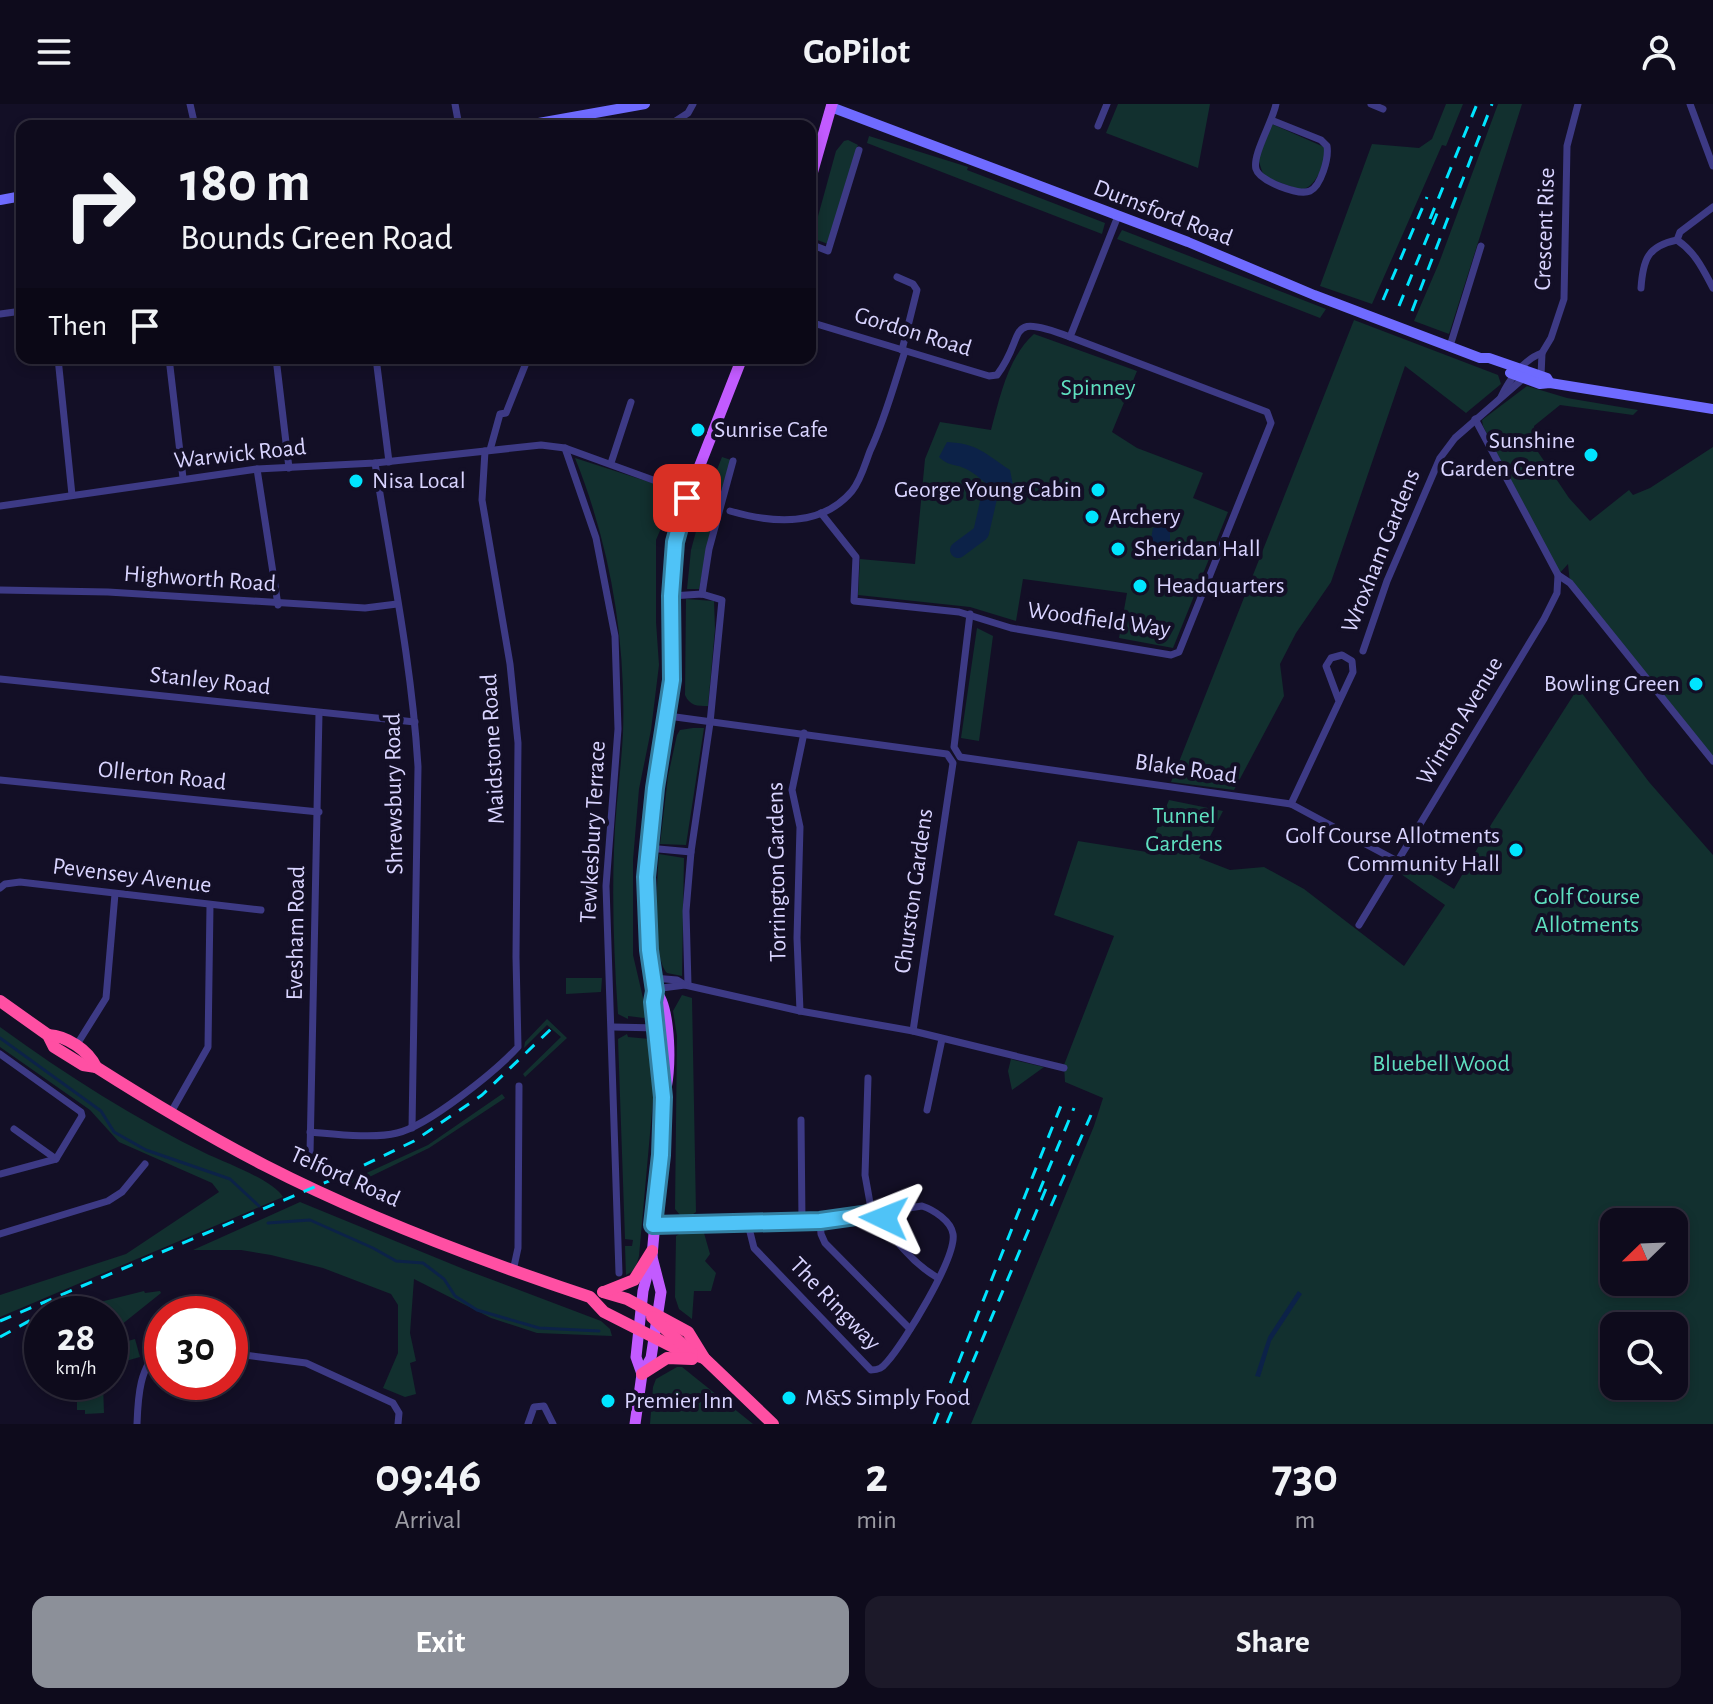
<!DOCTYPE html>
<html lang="en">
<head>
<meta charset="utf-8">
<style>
	body { margin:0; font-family:"Alegreya Sans",sans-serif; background:#1c1929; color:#f1f3f6; height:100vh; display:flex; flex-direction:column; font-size:30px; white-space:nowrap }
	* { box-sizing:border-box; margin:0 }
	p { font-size:26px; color:#9b9ba3 }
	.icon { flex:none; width:44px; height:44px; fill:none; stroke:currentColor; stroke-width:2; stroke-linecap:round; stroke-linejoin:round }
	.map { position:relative; height:1320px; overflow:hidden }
	.details { display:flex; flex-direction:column; background:#0e0b1c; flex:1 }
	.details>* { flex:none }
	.banner { position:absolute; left:16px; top:16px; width:800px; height:244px; border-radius:16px; box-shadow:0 4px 12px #0003,0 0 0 2px #2e2b3b; background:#0e0b1c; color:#f1f3f6; overflow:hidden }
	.needle { width:52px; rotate:247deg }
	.controls { position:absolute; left:1600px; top:1104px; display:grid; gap:16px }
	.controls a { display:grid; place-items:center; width:88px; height:88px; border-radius:16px; background:#0e0b1c; box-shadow:0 4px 12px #0003,0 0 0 2px #2e2b3b; font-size:40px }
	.speed { position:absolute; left:24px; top:1192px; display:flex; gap:16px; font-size:40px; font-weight:700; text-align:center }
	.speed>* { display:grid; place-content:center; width:104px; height:104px; border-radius:50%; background:#0e0b1c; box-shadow:0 4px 12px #0003,0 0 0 2px #2e2b3b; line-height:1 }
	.speed small { font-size:20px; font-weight:400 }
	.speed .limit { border:12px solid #d22; background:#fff; color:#111 }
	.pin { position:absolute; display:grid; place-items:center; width:68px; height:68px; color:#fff; margin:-34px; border-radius:16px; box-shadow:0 4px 12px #0006 }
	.me { position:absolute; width:88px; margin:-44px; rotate:272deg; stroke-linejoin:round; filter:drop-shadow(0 0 6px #0008) }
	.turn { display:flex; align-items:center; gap:28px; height:168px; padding:0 32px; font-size:36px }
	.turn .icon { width:104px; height:104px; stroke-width:2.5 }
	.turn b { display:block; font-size:56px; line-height:68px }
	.then { display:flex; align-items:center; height:76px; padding:0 32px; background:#0003; gap:16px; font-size:30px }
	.eta { display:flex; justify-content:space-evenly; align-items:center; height:136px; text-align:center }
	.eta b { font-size:48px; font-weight:700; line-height:56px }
	.cta { display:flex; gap:16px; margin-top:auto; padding:16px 32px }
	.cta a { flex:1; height:92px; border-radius:16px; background:#8c9099; color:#fff; font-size:32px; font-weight:700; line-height:92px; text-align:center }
	.cta a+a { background:#1c1929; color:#f1f3f6 }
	header { display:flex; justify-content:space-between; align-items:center; height:104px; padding:0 32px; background:#0e0b1c; font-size:36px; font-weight:700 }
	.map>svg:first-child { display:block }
	.green { fill:#12302f; fill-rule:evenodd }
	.water { fill:#0c2248 }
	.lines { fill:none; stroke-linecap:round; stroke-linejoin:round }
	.stream { stroke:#0c2248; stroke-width:3 }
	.river { stroke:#0c2248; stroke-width:16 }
	.street { stroke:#3d3a85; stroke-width:7 }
	.secondary { stroke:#6f6bff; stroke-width:10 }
	.primary { stroke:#c25bff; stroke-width:11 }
	.highway { stroke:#ff4fa3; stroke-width:12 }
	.rail { stroke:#00e5ff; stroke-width:3; stroke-dasharray:12 10; stroke-linecap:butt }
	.route-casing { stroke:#337fa1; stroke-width:20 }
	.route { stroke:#4fc3f7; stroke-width:14 }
	.poi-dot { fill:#00e5ff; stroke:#130f26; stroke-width:3 }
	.labels { text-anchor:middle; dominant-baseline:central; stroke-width:8; stroke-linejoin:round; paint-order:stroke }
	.street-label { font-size:24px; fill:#d9d4ff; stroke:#130f26 }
	.park-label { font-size:24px; fill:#5fe0c0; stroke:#130f26 }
	.poi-label { font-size:24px; fill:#d9d4ff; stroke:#130f26; text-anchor:start }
</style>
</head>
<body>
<header><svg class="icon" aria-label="menu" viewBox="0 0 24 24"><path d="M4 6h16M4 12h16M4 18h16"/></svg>GoPilot<svg class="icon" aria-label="person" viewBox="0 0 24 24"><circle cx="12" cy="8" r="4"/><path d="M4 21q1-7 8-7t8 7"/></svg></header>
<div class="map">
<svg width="1713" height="1320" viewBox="0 0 1713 1320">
	<rect width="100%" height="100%" fill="#130f26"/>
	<!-- green -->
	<g class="green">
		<path d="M 1118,0 L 1210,0 L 1198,64 L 1106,29 Z"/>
		<path d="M 1446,0 L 1463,0 L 1446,42 L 1442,41 L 1372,200 L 1320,182 L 1372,40 L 1419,44 L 1432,35 Z"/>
		<path d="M 1498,0 L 1522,0 L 1449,230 L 1414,217 L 1439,159 Z"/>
		<path d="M 1272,20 L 1324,43 C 1327,57 1316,84 1301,86 L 1264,73 L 1258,55 Z"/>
		<path d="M 869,32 L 968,63 L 967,66 L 1105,119 L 1102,130 L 867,39 Z"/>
		<path d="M 848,36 L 858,41 L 828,140 L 812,134 L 836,47 L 844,37 Z"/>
		<path d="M 1122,126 L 1326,205 L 1320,214 L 1117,135 Z"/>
		<path d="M 1354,216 L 1498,271 L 1501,280 L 1466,309 L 1405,262 L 1331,478 L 1296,529 L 1280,560 L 1284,592 L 1234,686 L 1171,678 Z"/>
		<path d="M 1034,230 L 1137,267 L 1112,328 L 1137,344 L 1203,369 L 1193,394 L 1228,408 L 1173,544 L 1119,534 L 1127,489 L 1023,475 L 1016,517 L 970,503 L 858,491 L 860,455 L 915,460 L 925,355 L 940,318 L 991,326 C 1000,293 1008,253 1034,230 Z"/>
		<path d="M 1527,282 L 1567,294 L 1638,306 L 1633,311 L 1560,301 L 1534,322 L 1536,345 L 1569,394 L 1590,417 L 1629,386 L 1633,391 L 1650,384 L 1713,343 L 1713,657 L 1570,479 L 1568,460 L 1558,471 L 1483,322 L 1482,316 Z"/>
		<path d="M 722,353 L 731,356 L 719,394 L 707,391 Z"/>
		<path d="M 575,354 L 677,387 L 656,436 L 656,518 L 659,561 L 651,626 L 639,685 L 633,756 L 633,851 L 647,911 L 644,914 L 628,912 L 628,915 L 618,910 C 614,854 612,800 614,745 C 615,706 621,668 623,629 C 626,535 610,441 575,354 Z"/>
		<path d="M 702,405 L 715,409 L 699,485 L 687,485 L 691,446 Z"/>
		<path d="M 686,495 L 714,497 L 715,525 L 708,602 C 697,602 690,602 685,591 Z"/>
		<path d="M 977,524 L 993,532 L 979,637 L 961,634 Z"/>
		<path d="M 1578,584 L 1649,678 L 1713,751 L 1713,1320 L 971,1320 L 1094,1022 L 1103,994 L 1065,978 L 1064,961 L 1114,832 L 1054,811 L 1078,737 L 1147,748 L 1169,696 L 1223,707 L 1199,754 L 1230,766 L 1264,763 L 1304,785 L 1404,862 L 1445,801 L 1401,770 L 1409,757 L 1454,785 L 1492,719 ZM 1614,1118 L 1674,1118 L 1674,1178 L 1614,1178 ZM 1614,1222 L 1674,1222 L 1674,1282 L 1614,1282 Z"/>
		<path d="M 693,624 L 704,624 L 686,741 L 660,740 L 668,672 L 677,631 L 680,626 Z"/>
		<path d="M 659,750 L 684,754 L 682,872 L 667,869 C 652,855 657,773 659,750 Z"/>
		<path d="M 602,874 L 601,888 L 566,890 L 566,874 Z"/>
		<path d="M 682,891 L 692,894 L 696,1108 L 692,1111 L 680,1111 L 675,1105 L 677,932 L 673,907 Z"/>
		<path d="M 547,915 L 567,934 L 525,973 L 523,970 L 561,933 L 547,921 L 524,944 L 525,938 Z"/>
		<path d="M 0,923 C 66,971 135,1015 209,1051 C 227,1059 274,1077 283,1093 L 0,1213 L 0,1191 L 126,1150 L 219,1088 L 212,1079 L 119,1038 L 90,1006 L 0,943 Z"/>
		<path d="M 627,930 L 628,933 L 650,935 L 655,974 L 639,1152 L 635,1166 L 626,1171 L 625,1142 L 632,1142 L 633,1136 L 625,1135 L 618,935 Z"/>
		<path d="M 1011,955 L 1014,956 L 1044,963 L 1012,986 L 1008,967 Z"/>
		<path d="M 502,990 L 505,994 L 429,1044 L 355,1080 L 349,1077 L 428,1041 Z"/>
		<path d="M 300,1098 L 466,1166 L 601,1217 L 610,1225 L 612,1232 L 537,1229 L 491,1214 L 414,1175 L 410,1229 L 416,1257 L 410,1259 L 416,1290 L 405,1293 L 383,1284 L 398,1249 L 398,1201 L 391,1190 L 323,1164 L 271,1151 L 241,1146 L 193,1146 Z"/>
		<path d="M 681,1129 L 704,1129 L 710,1150 L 705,1157 L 716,1169 L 711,1187 L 694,1187 L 692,1215 L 679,1205 L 675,1193 L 676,1132 Z"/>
		<path d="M 144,1187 L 145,1189 L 160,1187 L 161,1189 L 121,1221 L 117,1215 L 110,1219 L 110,1210 L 66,1210 L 84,1202 Z"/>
		<path d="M 135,1235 L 140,1253 L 115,1260 L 110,1242 Z"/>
		<path d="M 677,1263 L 682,1263 L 753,1320 L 650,1320 L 653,1283 L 656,1275 Z"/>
		<path d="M 103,1280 L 104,1309 L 85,1310 L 85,1306 L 77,1306 L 77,1281 Z"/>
	</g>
	<!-- water -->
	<g class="water">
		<path d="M 947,338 C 979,340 984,349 1010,366 L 1013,381 L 1006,388 C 988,386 983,374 968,366 C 956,359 951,364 939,353 Z"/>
		<path d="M 1162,422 L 1170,426 L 1170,436 L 1162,449 L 1149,446 L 1153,424 Z"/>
		<path d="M 1298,1187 L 1302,1190 L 1271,1237 L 1260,1273 L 1255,1272 L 1268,1233 Z"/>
	</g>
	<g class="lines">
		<!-- stream -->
		<g class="stream">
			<path d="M 0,934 L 101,1007 L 114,1028 L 146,1046 L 230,1075 L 259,1102"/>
			<path d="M 268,1119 L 310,1116 L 373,1144 L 396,1157 L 423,1159 L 444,1175 L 455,1192 L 477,1206 L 539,1224 L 599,1227"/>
		</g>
		<!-- river -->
		<path class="river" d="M 958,446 L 981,429 L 989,394 L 991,390 L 999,388"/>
		<!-- street -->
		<g class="street">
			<path d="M 190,0 L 195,22"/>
			<path d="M 455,0 L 459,22"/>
			<path d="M 1371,0 L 1383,5"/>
			<path d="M 1690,0 L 1713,62"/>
			<path d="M 1271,16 L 1321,36 L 1327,42 C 1329,54 1321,82 1310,87 C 1299,92 1259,77 1256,65 C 1252,51 1273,17 1276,0"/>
			<path d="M 668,22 L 688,9 L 693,0"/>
			<path d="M 1098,22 L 1107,0"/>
			<path d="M 1677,136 C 1695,148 1703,165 1713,184"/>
			<path d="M 810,140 L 828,147 L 859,46"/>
			<path d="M 897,173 L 913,180 L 917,186 L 902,246"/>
			<path d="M 1641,184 C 1643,155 1648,142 1677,136 L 1680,128 L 1713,103"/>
			<path d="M 0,210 L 22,207"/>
			<path d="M 810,218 L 989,272 L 997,271 C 1028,231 1002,207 1070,233"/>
			<path d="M 1450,242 L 1481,142"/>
			<path d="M 58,254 L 72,391"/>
			<path d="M 169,254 L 183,374"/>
			<path d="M 276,254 L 289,364"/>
			<path d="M 376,254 L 389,358"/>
			<path d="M 1541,272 L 1542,249 L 1551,234 L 1564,195 L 1567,42 L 1578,0"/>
			<path d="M 1501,293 C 1509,276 1524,255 1542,249"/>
			<path d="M 1475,315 L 1558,471 L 1570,479 L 1713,657"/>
			<path d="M 565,344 L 596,434 L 615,532 L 618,625 L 606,782 L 619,1169"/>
			<path d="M 490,346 L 500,310 L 506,309 L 528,254"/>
			<path d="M 375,359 C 391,460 412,561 418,663 L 412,1024"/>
			<path d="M 611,359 L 631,298"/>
			<path d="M 257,365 L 278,501"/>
			<path d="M 687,394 L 720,403"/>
			<path d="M 0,402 L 257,365 L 375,359 L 541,341 L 565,344 L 689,389"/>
			<path d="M 730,407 C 771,419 821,424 852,387 C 861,376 865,360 870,347 C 885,315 894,281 905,247"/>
			<path d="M 821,409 L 856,453 L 854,497 L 959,508 L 1011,524 L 1171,551 L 1179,548 L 1271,319 L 1267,308 L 1070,233 L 1118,112"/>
			<path d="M 0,486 L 108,488 L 365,504 L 397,500"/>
			<path d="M 702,490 L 709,445 L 733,357"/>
			<path d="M 671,492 L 702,490 L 722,496 L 710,619 L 691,748 L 686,807 L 688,881"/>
			<path d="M 970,510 L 954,643 L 960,653 L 1291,700 L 1399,758"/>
			<path d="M 1363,547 L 1387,477 L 1440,354 L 1455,334 L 1525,273"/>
			<path d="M 0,575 L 415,618"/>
			<path d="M 668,612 L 947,650 L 953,659 L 913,927"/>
			<path d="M 0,676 L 319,708"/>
			<path d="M 1291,700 L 1353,568 L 1352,557 L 1342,551 L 1331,554 L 1326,562 L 1339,597"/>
			<path d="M 648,744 L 691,748"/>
			<path d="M 0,784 L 5,780 L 20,778 L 261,806"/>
			<path d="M 1359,821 L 1544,515 L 1557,489 L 1558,471"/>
			<path d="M 653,874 L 677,876 L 685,881 L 800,907 L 913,927 L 1064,964"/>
			<path d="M 654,885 L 685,881"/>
			<path d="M 800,907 L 797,834 L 800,723 L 792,686 L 804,629"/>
			<path d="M 613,923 L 658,924"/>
			<path d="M 76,942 L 106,894 L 115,790"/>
			<path d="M 0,950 L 81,1008 L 82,1012 L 56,1055 L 0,1070"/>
			<path d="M 868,974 L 865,1071 L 872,1110"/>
			<path d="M 927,1006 L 942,935"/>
			<path d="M 170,1010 L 208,943 L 210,801"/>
			<path d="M 801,1016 L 802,1118"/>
			<path d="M 14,1025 L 56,1055"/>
			<path d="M 310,1028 C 334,1030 374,1035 397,1029 C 428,1022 496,967 518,943 L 516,853 L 518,639 L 510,560 L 482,396 L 485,347"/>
			<path d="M 310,1050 L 319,609"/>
			<path d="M 884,1108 C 887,1133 916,1161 938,1174"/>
			<path d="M 820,1117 L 821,1130 L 825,1139 L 910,1225"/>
			<path d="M 653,1121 L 820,1117 L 922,1102 C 934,1106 951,1117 953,1130 C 957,1153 904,1239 887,1258 C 882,1264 879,1266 871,1266 L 754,1144 L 748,1120"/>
			<path d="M 0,1130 L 108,1097 L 122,1088 L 145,1060"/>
			<path d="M 513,1167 L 518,1144 L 519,982"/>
			<path d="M 230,1249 L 306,1259 L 393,1299 L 399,1309 L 398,1320"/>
			<path d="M 137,1320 C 138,1294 139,1261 162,1244"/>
			<path d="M 528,1320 L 534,1303 L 544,1302 L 553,1320"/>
		</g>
		<!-- secondary -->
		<g class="secondary">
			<path d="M 831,3 L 1188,138 L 1314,191 L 1480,254 L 1489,254 L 1547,274 L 1550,279"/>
			<path d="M 522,22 L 645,0"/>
			<path d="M 0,96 L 22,92"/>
			<path d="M 1510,269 L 1540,280 L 1550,279 L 1713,305"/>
		</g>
		<!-- primary -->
		<g class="primary">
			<path d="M 810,77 L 832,0"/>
			<path d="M 655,887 C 671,901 672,971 664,991"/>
			<path d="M 642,1270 L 636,1253 L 643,1187 L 652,1152 L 661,1051 L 663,993 L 652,894 L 655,887 L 649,846 L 646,773 L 655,684 L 672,576 L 671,492 L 675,438 L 689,389 L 742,254"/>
			<path d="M 635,1320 L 642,1270 L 651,1254 L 661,1188 L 652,1153"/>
		</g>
		<!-- highway -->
		<g class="highway">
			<path d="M 0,897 L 48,931 L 54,943 L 83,961 L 96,963 C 151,998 206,1031 264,1061 C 367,1114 479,1156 590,1193 L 604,1208 L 677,1245 L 704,1254"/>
			<path d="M 48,931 C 67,932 88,946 96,963"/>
			<path d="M 603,1188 L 627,1195 L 688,1228 L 704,1254 L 773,1320"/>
			<path d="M 604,1188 L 634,1176 L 652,1147"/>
			<path d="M 652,1213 L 692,1249"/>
			<path d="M 642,1270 L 667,1254 L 692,1255"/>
		</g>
		<!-- rail -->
		<g class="rail">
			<path d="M 1430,115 L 1477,0"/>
			<path d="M 1383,196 L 1427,93"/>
			<path d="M 1399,202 L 1438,107"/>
			<path d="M 1412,207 L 1492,0"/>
			<path d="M 1039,1088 L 1074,1004"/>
			<path d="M 1051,1102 L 1091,1011"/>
			<path d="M 0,1217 L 352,1067 L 414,1037 L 482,991 L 552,924"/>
			<path d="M 0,1233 L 42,1210"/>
			<path d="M 947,1319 L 1048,1080"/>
			<path d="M 934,1320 L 1062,999"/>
		</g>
	</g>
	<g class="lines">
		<defs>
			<path id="route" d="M 687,394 L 675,438 L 671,492 L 672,576 L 655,684 L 646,773 L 649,846 L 655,887 L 653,898 L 663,993 L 661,1051 L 653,1121 L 820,1117 L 884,1108 L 884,1114"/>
		</defs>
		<!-- route casing -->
		<use href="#route" class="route-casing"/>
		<!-- route -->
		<use href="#route" class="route"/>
	</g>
	<!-- markers -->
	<g class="poi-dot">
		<circle cx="698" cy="326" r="8"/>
		<circle cx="1591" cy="351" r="8"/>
		<circle cx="356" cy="377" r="8"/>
		<circle cx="1098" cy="386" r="8"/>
		<circle cx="1092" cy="413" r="8"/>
		<circle cx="1118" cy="445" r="8"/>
		<circle cx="1140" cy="482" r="8"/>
		<circle cx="1696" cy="580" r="8"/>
		<circle cx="1516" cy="746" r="8"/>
		<circle cx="789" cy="1294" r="8"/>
		<circle cx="608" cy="1297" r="8"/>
	</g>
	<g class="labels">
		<!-- street labels -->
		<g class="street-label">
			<text transform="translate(1163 109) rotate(21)">Durnsford Road</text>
			<text transform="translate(1545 125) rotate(-88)">Crescent Rise</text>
			<text transform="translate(913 228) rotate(17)">Gordon Road</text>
			<text transform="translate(240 350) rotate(-6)">Warwick Road</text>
			<text transform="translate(1381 447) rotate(-68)">Wroxham Gardens</text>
			<text transform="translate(200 475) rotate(4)">Highworth Road</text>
			<text transform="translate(1099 516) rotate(8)">Woodfield Way</text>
			<text transform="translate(210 577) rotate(6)">Stanley Road</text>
			<text transform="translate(1460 617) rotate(-59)">Winton Avenue</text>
			<text transform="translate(493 645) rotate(-93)">Maidstone Road</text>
			<text transform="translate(1186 665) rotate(8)">Blake Road</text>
			<text transform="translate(162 672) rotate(6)">Ollerton Road</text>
			<text transform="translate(394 690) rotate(-91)">Shrewsbury Road</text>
			<text transform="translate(593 728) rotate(-87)">Tewkesbury Terrace</text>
			<text transform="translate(777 768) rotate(-91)">Torrington Gardens</text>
			<text transform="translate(132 772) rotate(7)">Pevensey Avenue</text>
			<text transform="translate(914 787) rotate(-82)">Churston Gardens</text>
			<text transform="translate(296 829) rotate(-89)">Evesham Road</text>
			<text transform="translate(345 1073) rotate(24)">Telford Road</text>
			<text transform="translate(835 1200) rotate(46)">The Ringway</text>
		</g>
		<!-- park labels -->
		<g class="park-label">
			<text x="1098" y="284">Spinney</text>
			<text x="1184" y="712">Tunnel<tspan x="1184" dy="28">Gardens</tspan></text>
			<text x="1587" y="793">Golf Course<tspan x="1587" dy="28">Allotments</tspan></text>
			<text x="1441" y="960">Bluebell Wood</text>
		</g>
		<!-- poi labels -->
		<g class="poi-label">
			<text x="714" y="326">Sunrise Cafe</text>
			<text x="1575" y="337" text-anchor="end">Sunshine<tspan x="1575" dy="28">Garden Centre</tspan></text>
			<text x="372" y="377">Nisa Local</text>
			<text x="1082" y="386" text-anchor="end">George Young Cabin</text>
			<text x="1108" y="413">Archery</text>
			<text x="1134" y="445">Sheridan Hall</text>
			<text x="1156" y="482">Headquarters</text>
			<text x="1680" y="580" text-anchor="end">Bowling Green</text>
			<text x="1500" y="732" text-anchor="end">Golf Course Allotments<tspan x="1500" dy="28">Community Hall</tspan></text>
			<text x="805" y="1294">M&amp;S Simply Food</text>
			<text x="624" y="1297">Premier Inn</text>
		</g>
	</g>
</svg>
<div class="controls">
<a><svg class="needle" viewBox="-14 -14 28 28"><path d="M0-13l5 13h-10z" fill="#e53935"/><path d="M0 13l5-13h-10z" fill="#9b9ba3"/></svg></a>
<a><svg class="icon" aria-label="search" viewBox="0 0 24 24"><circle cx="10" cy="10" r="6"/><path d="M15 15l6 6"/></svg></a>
</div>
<div class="speed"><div>28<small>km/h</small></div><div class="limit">30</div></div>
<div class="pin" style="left:687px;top:394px;background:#d93025"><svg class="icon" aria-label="arrive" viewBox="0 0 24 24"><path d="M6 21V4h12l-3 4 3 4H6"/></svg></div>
<svg class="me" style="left:884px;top:1114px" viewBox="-20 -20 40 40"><path d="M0-17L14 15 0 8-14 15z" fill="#4fc3f7" stroke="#fff" stroke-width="4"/></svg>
<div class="banner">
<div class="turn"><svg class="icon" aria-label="right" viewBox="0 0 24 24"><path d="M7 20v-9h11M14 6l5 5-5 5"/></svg><div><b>180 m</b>Bounds Green Road</div></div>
<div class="then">Then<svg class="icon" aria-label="arrive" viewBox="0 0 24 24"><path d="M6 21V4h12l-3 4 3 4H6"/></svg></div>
</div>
</div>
<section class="details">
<div class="eta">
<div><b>09:46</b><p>Arrival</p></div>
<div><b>2</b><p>min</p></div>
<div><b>730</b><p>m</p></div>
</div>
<div class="cta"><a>Exit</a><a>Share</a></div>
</section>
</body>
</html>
